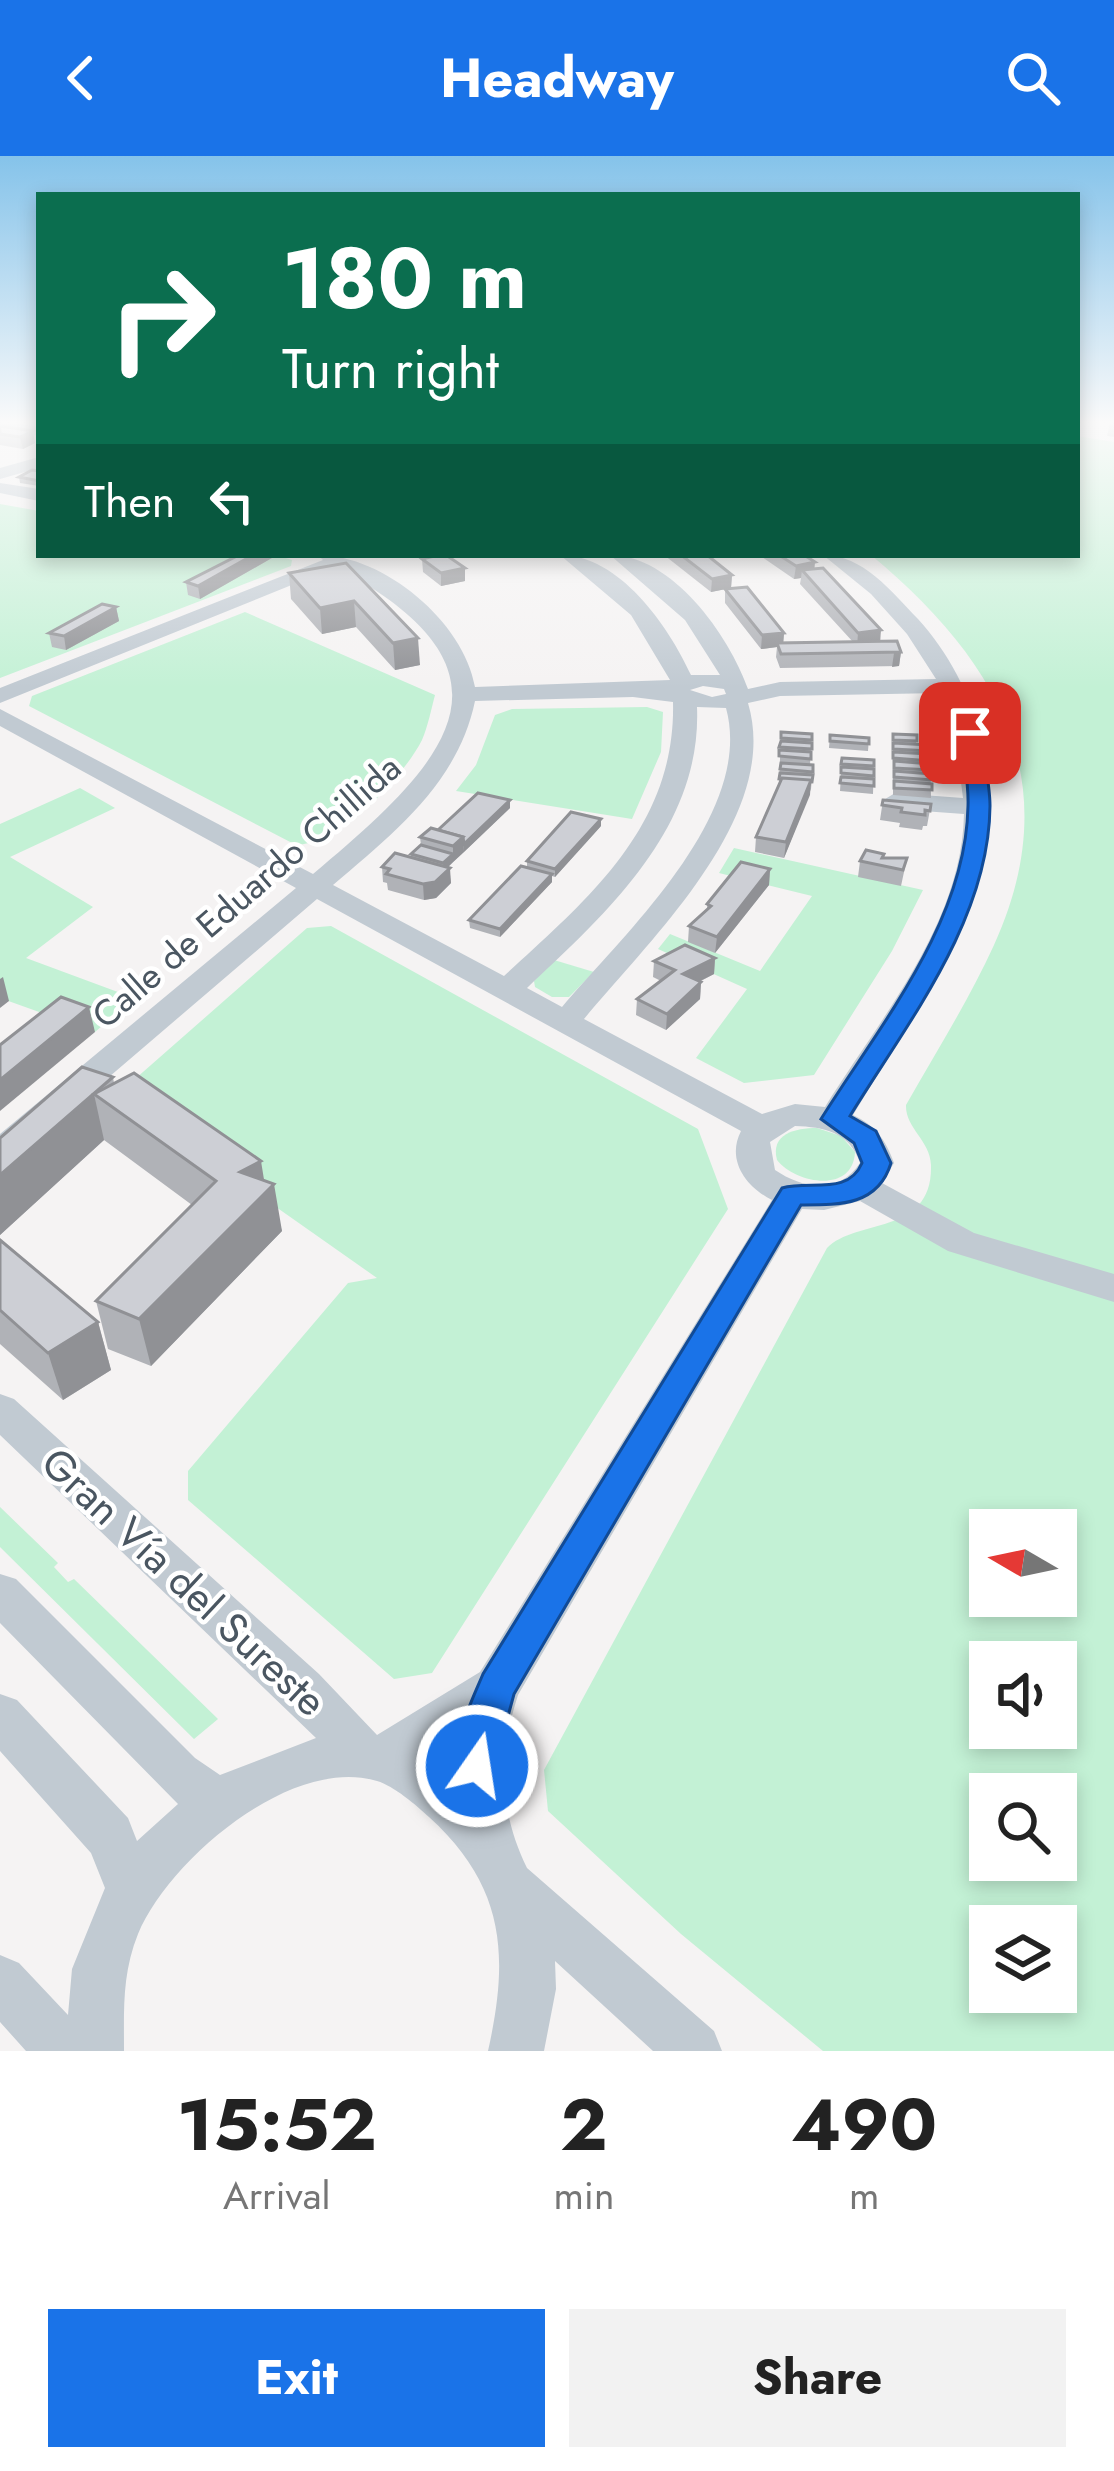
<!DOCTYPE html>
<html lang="en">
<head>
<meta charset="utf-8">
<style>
	body { margin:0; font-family:Jost,sans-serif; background:#f2f2f2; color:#222; height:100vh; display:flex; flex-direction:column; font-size:45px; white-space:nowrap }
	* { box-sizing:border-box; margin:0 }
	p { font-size:39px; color:#767676 }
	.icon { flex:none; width:66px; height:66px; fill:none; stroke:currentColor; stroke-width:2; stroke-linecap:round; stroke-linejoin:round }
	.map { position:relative; height:1895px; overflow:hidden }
	.panel { display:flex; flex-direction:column; background:#fff; flex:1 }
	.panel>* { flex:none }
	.top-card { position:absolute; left:36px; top:36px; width:1044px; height:366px; border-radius:0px; box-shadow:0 6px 18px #0003; background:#0b6e4f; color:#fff; overflow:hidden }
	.needle { width:78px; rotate:279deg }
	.tools { position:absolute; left:969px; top:1353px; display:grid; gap:24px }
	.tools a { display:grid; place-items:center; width:108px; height:108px; border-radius:0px; background:#fff; box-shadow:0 6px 18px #0003; font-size:60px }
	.pin { position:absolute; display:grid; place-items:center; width:102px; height:102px; color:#fff; margin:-51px; border-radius:24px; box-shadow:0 6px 18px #0006 }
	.me { position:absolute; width:132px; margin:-66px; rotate:13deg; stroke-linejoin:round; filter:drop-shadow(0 0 9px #0008) }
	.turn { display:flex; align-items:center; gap:42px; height:252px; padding:0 48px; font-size:54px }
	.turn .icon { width:156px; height:156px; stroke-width:2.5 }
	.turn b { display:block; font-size:84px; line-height:102px }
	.then { display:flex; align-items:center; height:114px; padding:0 48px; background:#0003; gap:24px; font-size:45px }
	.eta { display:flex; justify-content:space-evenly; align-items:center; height:204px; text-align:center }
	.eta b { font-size:72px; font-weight:700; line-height:84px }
	.action { display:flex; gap:24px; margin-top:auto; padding:24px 48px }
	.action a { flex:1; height:138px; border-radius:0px; background:#1a73e8; color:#fff; font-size:48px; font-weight:700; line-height:138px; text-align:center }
	.action a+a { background:#f2f2f2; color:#222 }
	header { display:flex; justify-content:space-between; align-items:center; height:156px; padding:0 48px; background:#1a73e8; color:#fff; font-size:54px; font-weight:700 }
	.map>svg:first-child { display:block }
	.green { fill:#c3f1d5; fill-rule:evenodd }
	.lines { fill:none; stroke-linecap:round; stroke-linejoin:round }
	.minor { fill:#c1cad2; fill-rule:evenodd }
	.wall { fill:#b0b2b7 }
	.shaded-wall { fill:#909195 }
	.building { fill:#cdcfd5; stroke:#909195; stroke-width:3 }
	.route { fill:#1a73e8; stroke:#114b97; stroke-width:3 }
	.labels { text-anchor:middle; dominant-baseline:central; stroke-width:9; stroke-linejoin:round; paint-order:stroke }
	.street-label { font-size:36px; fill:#4a5661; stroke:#fff }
	.near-street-label { font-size:42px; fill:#4a5661; stroke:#fff }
</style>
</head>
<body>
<header><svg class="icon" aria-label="back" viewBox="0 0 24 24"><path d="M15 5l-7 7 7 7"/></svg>Headway<svg class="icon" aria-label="search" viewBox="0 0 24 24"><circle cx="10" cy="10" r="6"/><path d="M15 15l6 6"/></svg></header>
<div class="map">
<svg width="1114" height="1895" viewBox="0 0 1114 1895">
	<rect width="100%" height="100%" fill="#f5f3f3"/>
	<!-- green -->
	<g class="green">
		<path d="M 1077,280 L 1114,286 L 1114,1895 L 823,1895 L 681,1778 L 548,1655 L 544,1614 L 827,1092 C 856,1062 933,1080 931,1009 C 930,984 905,972 906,949 C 936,896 969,844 994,789 C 1069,624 997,504 871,399 L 1077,399 ZM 990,1374 L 1056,1374 L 1056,1440 L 990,1440 ZM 990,1506 L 1056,1506 L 1056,1572 L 990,1572 ZM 990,1638 L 1056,1638 L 1056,1704 L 990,1704 ZM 990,1770 L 1056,1770 L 1056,1836 L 990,1836 Z"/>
		<path d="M 0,348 L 39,355 L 39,399 L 276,399 L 292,404 L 291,410 L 0,522 Z"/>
		<path d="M 245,456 L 435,539 C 431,554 428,570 422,584 C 402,623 339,688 296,689 L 29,550 L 32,540 Z"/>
		<path d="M 647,551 L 663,556 L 661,596 L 632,663 L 456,635 L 476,609 L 495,559 L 512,553 Z"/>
		<path d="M 80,632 L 115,652 L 10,701 L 93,751 L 26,802 L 134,842 L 95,876 L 0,842 L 0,668 Z"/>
		<path d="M 734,692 L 923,734 L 892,795 L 814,919 L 744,927 L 696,902 L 747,833 L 658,793 L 670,778 L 760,815 L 812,740 L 719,717 Z"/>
		<path d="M 331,770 L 698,973 L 728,1053 L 432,1517 L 394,1523 L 188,1344 L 188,1315 L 348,1127 L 377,1122 L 131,949 L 102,952 L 307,772 Z"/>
		<path d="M 554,804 L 594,816 L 569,841 L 552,841 L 535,831 L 534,825 Z"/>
		<path d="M 817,972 L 841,980 L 855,996 C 853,1038 796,1028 777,1004 C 770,978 795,972 817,972 Z"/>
		<path d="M 0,1351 L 58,1407 L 54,1411 L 68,1426 L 74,1423 L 218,1563 L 194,1583 L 0,1391 Z"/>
	</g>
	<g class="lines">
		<!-- minor -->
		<g class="minor">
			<path d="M 0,267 L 39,270 L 39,280 L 0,274 Z"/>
			<path d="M 39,301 L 39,312 L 0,323 L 0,312 Z"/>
			<path d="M 0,327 L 39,333 L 39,345 L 0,337 Z"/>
			<path d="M 318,399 C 384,399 464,466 475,531 L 670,524 L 631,459 L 560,399 C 619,399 668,469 691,519 L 720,519 L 685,464 L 610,399 C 672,399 729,479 748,533 L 780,526 L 936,523 L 907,478 L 871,438 L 823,399 C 863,399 891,435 918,463 C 948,496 971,539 981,582 C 1015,732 926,836 853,959 C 875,969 886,984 894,1007 L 882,1027 L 974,1077 L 1114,1118 L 1114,1146 L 948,1095 L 860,1045 L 824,1054 L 802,1053 L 518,1539 C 498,1600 499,1655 527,1712 L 714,1875 L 722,1895 L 653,1895 L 555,1805 L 556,1833 L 544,1895 L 488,1895 C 509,1801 506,1731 429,1661 C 416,1649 394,1630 377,1625 C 291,1599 168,1705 138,1778 C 122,1818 124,1853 124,1895 L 26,1895 L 0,1866 L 0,1799 L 19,1807 L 68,1859 L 72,1813 L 105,1732 L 91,1697 L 0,1595 L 0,1538 L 17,1544 L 128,1662 L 137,1685 L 178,1648 L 0,1467 L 0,1418 L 16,1423 L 195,1602 L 220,1619 L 316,1582 L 0,1279 L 0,1238 L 14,1243 L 319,1518 L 377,1579 L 480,1516 L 772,1044 C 746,1031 726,1004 741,975 L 317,743 L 12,1004 L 0,1007 L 0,978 L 296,732 L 0,570 L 0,553 L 313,718 C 444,608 536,518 336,411 L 0,547 L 0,532 L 323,404 ZM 703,530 L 724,533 L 726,538 L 712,541 L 690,534 ZM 941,537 L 953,564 L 963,642 L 895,637 L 882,645 L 895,653 L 964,658 C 962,768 880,862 825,951 L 795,948 L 762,958 L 584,863 C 650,783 782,660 748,547 L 780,540 ZM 633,541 L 673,546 C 676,670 589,742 504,820 L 333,729 C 394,677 458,627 475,545 ZM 697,551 L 726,552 C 755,658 624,778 562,851 L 527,832 C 608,756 702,671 697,551 ZM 795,970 C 824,971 850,976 860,1007 C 839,1039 803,1033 775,1014 L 770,986 ZM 458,1582 L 453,1618 L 427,1601 Z"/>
		</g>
	</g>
	<!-- wall -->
	<g class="wall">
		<path d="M 1110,267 L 1114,267 L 1114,281 L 1107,280 Z"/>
		<path d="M 0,270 L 35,287 L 23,293 L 0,289 Z"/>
		<path d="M 39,315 L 39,330 L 20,327 L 19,321 Z"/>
		<path d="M 239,399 L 277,399 L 200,443 L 188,439 L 186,426 Z"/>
		<path d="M 664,399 L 707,399 L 732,419 L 731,432 L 711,436 Z"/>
		<path d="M 759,399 L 804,399 L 814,413 L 880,486 L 901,496 L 899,510 L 780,512 L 776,501 L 777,491 L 761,493 L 725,447 L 725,433 L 784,477 L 783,487 L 853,486 L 800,428 L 801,422 L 794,423 Z"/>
		<path d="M 422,403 L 465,412 L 465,425 L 441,430 L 423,416 Z"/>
		<path d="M 346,407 L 420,509 L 395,514 L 356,471 L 322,478 L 291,443 L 289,417 Z"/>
		<path d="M 116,451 L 119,465 L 66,494 L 52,491 L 49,477 Z"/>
		<path d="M 781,576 L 812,578 L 810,609 L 813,609 L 811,633 L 784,702 L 755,696 L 756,681 L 779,630 Z"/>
		<path d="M 893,578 L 917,579 L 916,588 L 930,589 L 931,642 L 893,639 Z"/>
		<path d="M 830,579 L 869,582 L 868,595 L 829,592 Z"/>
		<path d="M 842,602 L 874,604 L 873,638 L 840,635 Z"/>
		<path d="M 883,644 L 931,648 L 927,670 L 923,670 L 922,674 L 899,671 L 900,667 L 880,664 Z"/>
		<path d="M 510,652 L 448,711 L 451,727 L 436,742 L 424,744 L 388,734 L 387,727 L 383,726 L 382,711 L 411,701 L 411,698 L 421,689 L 420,681 L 438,674 Z"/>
		<path d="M 601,670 L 555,721 L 552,720 L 552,726 L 500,781 L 470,772 L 469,764 L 527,712 L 527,705 Z"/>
		<path d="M 883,702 L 907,702 L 901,730 L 858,721 L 860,705 Z"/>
		<path d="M 770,713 L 769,729 L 715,797 L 688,786 L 689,770 L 707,753 L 707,748 Z"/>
		<path d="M 715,802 L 714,818 L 699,826 L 701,826 L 700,843 L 666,874 L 636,859 L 637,843 L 661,825 L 653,821 L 654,805 Z"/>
		<path d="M 113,921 L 114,927 L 264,1024 L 282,1075 L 151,1210 L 108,1193 L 96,1145 L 192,1049 L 104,984 L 0,1079 L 0,982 Z"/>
		<path d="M 0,1084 L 98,1166 L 111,1214 L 63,1244 L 0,1188 Z"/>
	</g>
	<!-- shaded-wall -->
	<g class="shaded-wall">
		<path d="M 33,275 L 35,287 L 23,293 L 20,281 Z"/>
		<path d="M 253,399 L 277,399 L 200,443 L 198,430 Z"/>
		<path d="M 815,406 L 814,419 L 802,414 L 801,422 L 794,423 L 796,410 Z"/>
		<path d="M 465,412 L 465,425 L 441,430 L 441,417 Z"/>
		<path d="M 732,419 L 731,432 L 711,436 L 712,423 Z"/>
		<path d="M 354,445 L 356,471 L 322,478 L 320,452 Z"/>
		<path d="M 116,451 L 119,465 L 66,494 L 64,480 Z"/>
		<path d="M 881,474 L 880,488 L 857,491 L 858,477 Z"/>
		<path d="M 784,477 L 783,491 L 777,487 L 777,491 L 761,493 L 762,479 Z"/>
		<path d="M 418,482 L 420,509 L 395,514 L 393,487 Z"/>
		<path d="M 901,496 L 899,510 L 892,511 L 894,497 Z"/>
		<path d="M 811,624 L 810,639 L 784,702 L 786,686 Z"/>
		<path d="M 510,644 L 510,652 L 464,696 L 464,688 Z"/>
		<path d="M 601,663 L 601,670 L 555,721 L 555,713 Z"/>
		<path d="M 463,681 L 464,696 L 453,706 L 453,690 Z"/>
		<path d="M 453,698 L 453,706 L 444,715 L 443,707 Z"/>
		<path d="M 450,712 L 451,727 L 436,742 L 424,744 L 423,728 Z"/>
		<path d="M 770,713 L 769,729 L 715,797 L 717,781 Z"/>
		<path d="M 552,718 L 552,726 L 500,781 L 500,773 Z"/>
		<path d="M 715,802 L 714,818 L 682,834 L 683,818 Z"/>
		<path d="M 3,821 L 9,845 L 0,852 L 0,823 Z"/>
		<path d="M 701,826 L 700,843 L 666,874 L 667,858 Z"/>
		<path d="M 89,851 L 95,876 L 0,955 L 0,924 Z"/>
		<path d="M 94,938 L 104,984 L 0,1079 L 0,1019 Z"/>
		<path d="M 261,1005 L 266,1036 L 274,1028 L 282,1075 L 151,1210 L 139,1163 L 240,1016 Z"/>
		<path d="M 98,1166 L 111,1214 L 63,1244 L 48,1197 Z"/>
	</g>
	<!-- building -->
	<g class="building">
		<path d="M 0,270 L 33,275 L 20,281 L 0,278 Z"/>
		<path d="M 32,314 L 39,315 L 39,325 L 19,321 Z"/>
		<path d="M 239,399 L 253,399 L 198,430 L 186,426 Z"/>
		<path d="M 439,399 L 446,399 L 465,412 L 441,417 L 422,403 Z"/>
		<path d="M 681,399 L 707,399 L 732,419 L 712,423 Z"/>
		<path d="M 779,399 L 804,399 L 815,406 L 796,410 Z"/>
		<path d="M 346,407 L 418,482 L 393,487 L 354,445 L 320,452 L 289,417 Z"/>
		<path d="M 823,412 L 881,474 L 858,477 L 802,414 Z"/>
		<path d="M 747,431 L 784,477 L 762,479 L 725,433 Z"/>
		<path d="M 102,448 L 116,451 L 64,480 L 49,477 Z"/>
		<path d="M 897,485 L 901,496 L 781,498 L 777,487 Z"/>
		<path d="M 781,576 L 812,578 L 812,584 L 781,582 Z"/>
		<path d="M 893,578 L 917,579 L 917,585 L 893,584 Z"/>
		<path d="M 830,579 L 869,582 L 869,588 L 830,585 Z"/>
		<path d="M 781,585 L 812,587 L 812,593 L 779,591 Z"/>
		<path d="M 893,587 L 930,589 L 930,595 L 893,593 Z"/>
		<path d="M 779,594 L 811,596 L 811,603 L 779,600 Z"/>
		<path d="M 893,596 L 930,598 L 931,605 L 893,602 Z"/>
		<path d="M 842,602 L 874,604 L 874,610 L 841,608 Z"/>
		<path d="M 894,605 L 931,608 L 931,614 L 894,612 Z"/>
		<path d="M 781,607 L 813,609 L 813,616 L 780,613 Z"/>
		<path d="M 841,611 L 874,613 L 874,620 L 841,617 Z"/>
		<path d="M 894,615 L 932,618 L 932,624 L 894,621 Z"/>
		<path d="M 780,617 L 813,619 L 812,626 L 779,623 Z"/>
		<path d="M 841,621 L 874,623 L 874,630 L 840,627 Z"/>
		<path d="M 782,622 L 811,624 L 786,686 L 756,681 Z"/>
		<path d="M 894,625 L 932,628 L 932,634 L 894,632 Z"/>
		<path d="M 478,637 L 510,644 L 464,688 L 463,681 L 438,674 Z"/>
		<path d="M 883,644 L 931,648 L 930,655 L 925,654 L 925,659 L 901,656 L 902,652 L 882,649 Z"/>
		<path d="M 571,656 L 601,663 L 555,713 L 527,705 Z"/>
		<path d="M 431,672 L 463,681 L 453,690 L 420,681 Z"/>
		<path d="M 421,689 L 453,698 L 443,707 L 411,698 Z"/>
		<path d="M 866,694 L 884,698 L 882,702 L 907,702 L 903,714 L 860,705 Z"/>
		<path d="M 395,697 L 450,712 L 435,726 L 423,728 L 386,718 L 390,713 L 382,711 Z"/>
		<path d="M 741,706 L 770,713 L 717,781 L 689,770 L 711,750 L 707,748 Z"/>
		<path d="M 521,710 L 552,718 L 500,773 L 469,764 Z"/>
		<path d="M 685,789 L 715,802 L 683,818 L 701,826 L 667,858 L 637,843 L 675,814 L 654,805 Z"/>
		<path d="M 61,841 L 89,851 L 0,924 L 0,889 Z"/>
		<path d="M 82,911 L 113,921 L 0,1019 L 0,982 Z"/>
		<path d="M 134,917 L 261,1005 L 240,1016 L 274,1028 L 139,1163 L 96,1145 L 216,1025 L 94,938 Z"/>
		<path d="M 0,1084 L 98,1166 L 48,1197 L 0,1154 Z"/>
	</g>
	<!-- sky -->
	<linearGradient id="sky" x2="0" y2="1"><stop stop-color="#85c3ea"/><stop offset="0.5" stop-color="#fafafa"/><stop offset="1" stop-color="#fafafa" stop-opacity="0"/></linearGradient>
	<rect width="1114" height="532" fill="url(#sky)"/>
	<!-- route -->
	<path class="route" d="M 970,571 L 980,577 C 983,600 990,626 990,650 C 989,765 907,867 850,960 L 876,975 L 891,1007 C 878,1050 839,1049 801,1049 L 514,1538 L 491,1623 L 477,1629 L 462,1623 C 448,1591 470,1549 483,1518 L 782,1032 C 810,1024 848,1040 862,1007 L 854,987 L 821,963 C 880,869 966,766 968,650 C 969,626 963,600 961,577 Z"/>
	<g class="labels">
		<!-- street labels -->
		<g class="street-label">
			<text transform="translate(246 735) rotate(-41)">Calle de Eduardo Chillida</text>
		</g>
		<!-- near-street labels -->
		<g class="near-street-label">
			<text transform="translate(184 1426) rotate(43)">Gran Vía del Sureste</text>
		</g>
	</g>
</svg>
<div class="tools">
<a><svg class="needle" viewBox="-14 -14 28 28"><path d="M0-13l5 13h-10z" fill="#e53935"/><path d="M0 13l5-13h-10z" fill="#767676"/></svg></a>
<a><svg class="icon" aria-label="sound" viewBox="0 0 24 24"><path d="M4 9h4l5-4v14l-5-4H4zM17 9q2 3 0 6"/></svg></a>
<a><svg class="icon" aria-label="search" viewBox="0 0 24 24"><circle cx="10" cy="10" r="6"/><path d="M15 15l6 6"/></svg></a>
<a><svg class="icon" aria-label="layers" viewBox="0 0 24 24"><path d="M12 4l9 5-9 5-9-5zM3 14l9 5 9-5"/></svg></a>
</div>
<div class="pin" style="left:970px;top:577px;background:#d93025"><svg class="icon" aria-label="arrive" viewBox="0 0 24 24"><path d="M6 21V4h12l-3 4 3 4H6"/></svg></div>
<svg class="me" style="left:477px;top:1610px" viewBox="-20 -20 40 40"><circle r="17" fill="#1a73e8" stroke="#fff" stroke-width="3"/><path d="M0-11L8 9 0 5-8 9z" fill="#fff"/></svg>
<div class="top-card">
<div class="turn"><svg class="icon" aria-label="right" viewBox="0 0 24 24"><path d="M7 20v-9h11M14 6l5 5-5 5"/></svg><div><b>180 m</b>Turn right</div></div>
<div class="then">Then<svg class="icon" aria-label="left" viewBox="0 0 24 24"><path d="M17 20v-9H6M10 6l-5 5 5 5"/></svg></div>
</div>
</div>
<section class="panel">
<div class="eta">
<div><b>15:52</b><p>Arrival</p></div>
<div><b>2</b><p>min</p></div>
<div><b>490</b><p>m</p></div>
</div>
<div class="action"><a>Exit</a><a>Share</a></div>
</section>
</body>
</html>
